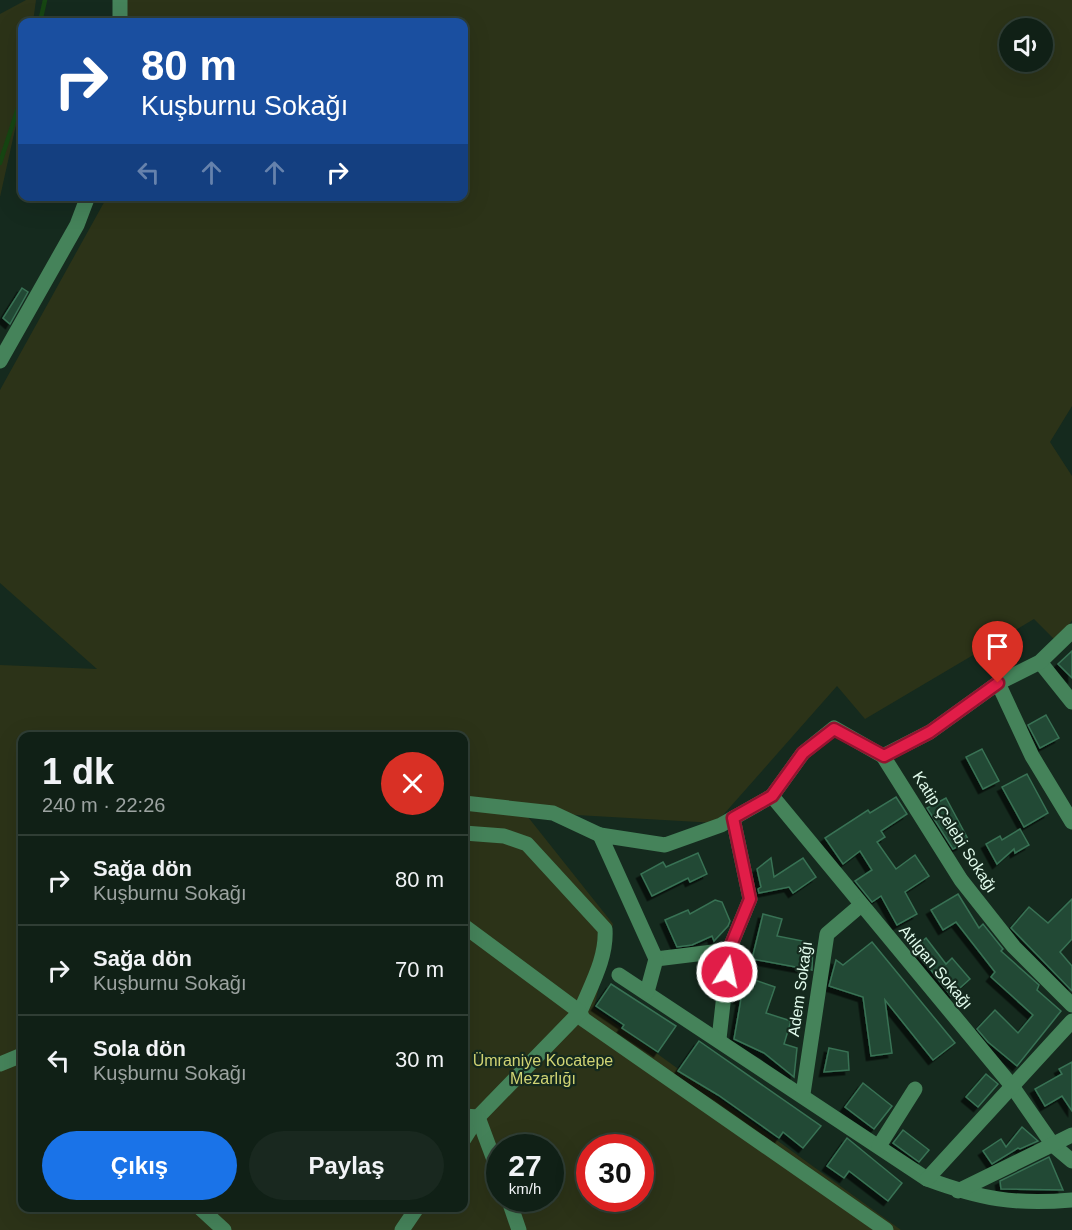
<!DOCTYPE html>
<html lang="tr">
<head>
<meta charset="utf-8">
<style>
	body { margin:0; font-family:Arial,sans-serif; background:#19281f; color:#f1f3f6; height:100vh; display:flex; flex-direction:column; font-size:22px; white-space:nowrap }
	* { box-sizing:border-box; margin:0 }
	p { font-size:20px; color:#9ca3a1 }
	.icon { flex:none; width:33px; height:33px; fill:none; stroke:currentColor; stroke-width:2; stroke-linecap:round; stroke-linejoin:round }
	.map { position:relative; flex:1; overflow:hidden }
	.panel { position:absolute; left:18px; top:732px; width:450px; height:480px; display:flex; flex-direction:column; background:#102016; border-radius:12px; box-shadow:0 6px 24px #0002,0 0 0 2px #303e35 }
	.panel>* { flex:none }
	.guide { position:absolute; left:18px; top:18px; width:450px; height:183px; border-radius:12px; box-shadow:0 6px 24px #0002,0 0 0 2px #303e35; background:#1a4fa0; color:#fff; overflow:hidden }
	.buttons { position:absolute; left:999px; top:18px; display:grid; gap:12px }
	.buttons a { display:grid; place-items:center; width:54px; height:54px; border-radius:50%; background:#102016; box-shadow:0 6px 24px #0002,0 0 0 2px #303e35; font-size:30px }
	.speed { position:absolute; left:486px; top:1134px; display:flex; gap:12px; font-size:30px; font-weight:700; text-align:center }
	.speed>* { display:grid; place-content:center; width:78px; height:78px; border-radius:50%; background:#102016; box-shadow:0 6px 24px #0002,0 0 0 2px #303e35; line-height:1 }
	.speed small { font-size:15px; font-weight:400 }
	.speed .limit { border:9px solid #d22; background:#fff; color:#111 }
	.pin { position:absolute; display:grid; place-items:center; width:51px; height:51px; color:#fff; margin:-62px -26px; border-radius:50% 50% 50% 0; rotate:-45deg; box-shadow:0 0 6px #0007 }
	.pin .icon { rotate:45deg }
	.me { position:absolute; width:66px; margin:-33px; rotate:10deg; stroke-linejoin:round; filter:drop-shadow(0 0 4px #0008) }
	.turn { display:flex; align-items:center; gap:21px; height:126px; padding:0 24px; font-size:27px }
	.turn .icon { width:78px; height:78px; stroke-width:2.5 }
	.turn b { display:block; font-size:42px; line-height:51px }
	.lanes { display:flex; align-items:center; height:57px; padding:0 24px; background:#0003; justify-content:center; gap:30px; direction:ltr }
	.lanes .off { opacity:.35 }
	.round { display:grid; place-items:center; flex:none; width:63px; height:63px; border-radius:32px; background:#19281f }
	.summary { display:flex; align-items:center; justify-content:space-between; height:102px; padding:0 24px }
	h1 { font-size:36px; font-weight:700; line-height:45px }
	.cta { display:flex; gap:12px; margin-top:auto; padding:12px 24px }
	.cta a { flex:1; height:69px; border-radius:36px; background:#1a73e8; color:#fff; font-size:24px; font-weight:700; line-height:69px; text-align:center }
	.cta a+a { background:#19281f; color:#f1f3f6 }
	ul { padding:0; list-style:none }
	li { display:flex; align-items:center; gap:18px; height:90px; padding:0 24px; border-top:2px solid #303e35 }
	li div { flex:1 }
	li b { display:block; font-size:22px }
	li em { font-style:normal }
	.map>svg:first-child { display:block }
	.green { fill:#2c3318; fill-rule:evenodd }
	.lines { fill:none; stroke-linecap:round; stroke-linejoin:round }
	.stream { stroke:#164512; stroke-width:4.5 }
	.building { fill:#234935; stroke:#387254; stroke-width:1.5; filter:url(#shadow) }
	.minor { stroke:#45835a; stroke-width:15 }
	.route-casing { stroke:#92132f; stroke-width:15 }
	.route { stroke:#e11d48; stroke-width:10 }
	.labels { text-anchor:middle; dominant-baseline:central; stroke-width:4.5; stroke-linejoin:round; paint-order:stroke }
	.street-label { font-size:16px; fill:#e1fbec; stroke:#152a1e }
	.park-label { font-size:16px; fill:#d1d474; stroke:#152a1e }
</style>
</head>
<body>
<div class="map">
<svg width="1072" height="1230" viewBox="0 0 1072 1230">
	<defs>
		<filter id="shadow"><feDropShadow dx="-4.5" dy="4.5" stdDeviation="0" flood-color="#0009"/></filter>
	</defs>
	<rect width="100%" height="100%" fill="#152a1e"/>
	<!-- green -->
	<g class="green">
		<path d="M 26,0 L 36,0 L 33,22 L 22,22 L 22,98 L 0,197 L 0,14 Z"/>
		<path d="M 123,0 L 1072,0 L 1072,406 L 1050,442 L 1072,476 L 1072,620 L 1058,643 L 1034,619 L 865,719 L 837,686 L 716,823 L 524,812 L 613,924 L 594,1008 L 901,1230 L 0,1230 L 0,665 L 97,669 L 0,583 L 0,390 L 107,197 L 464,196 L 464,22 L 121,22 ZM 1010,28 L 1042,28 L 1042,62 L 1010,62 ZM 22,736 L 464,736 L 464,1208 L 22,1208 ZM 500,1148 L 550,1148 L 550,1198 L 500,1198 ZM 590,1148 L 640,1148 L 640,1198 L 590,1198 Z"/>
	</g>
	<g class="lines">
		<!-- stream -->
		<g class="stream">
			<path d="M 40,22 L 45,0"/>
			<path d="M 0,163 L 22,96"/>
		</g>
	</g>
	<!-- building -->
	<g class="building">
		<path d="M 22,288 L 28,292 L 10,324 L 3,318 Z"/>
		<path d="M 1072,651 L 1072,678 L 1058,664 Z"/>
		<path d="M 1046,715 L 1059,738 L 1040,748 L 1028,725 Z"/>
		<path d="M 982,749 L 999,781 L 983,789 L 966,757 Z"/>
		<path d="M 1027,774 L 1048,813 L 1024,827 L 1002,787 Z"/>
		<path d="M 896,797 L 907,814 L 881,831 L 885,837 L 877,842 L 896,869 L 915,855 L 929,876 L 905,892 L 917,914 L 897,925 L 881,896 L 872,902 L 855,881 L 872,870 L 860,851 L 843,864 L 825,838 L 868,810 L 870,813 Z"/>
		<path d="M 946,798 L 969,841 L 953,849 L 927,808 Z"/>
		<path d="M 1020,829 L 1029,845 L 1015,853 L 1014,849 L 997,864 L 986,844 L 1000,836 L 1002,840 Z"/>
		<path d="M 698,853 L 707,874 L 690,882 L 688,878 L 652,896 L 641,874 L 663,862 L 666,867 Z"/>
		<path d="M 771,858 L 774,877 L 803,858 L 816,877 L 793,893 L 789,887 L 759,893 L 758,889 L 761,887 L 757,869 Z"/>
		<path d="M 958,894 L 979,928 L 983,924 L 1003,949 L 1001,951 L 1039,985 L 1037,990 L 1061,1011 L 1017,1066 L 988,1042 L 977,1029 L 995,1010 L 1018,1033 L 1033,1015 L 991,977 L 995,972 L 956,922 L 943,930 L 931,910 Z"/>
		<path d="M 1072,899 L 1072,939 L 1060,952 L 1072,966 L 1072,991 L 1011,928 L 1029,907 L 1048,923 Z"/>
		<path d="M 715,900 L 722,902 L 730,921 L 728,926 L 714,941 L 712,936 L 692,945 L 677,947 L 665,920 L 688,910 L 690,914 Z"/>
		<path d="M 763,914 L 782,919 L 777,936 L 813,943 L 812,970 L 752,959 Z"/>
		<path d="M 926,938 L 946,964 L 952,958 L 970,979 L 951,996 L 914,948 Z"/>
		<path d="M 872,942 L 955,1043 L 933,1060 L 885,1000 L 892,1053 L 871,1056 L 863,997 L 829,986 L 836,960 L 843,965 Z"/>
		<path d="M 746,977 L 775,987 L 766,1013 L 791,1021 L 784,1044 L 797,1048 L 794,1077 L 764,1053 L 734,1039 L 741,999 L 738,999 Z"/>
		<path d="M 611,984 L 676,1026 L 658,1052 L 622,1028 L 624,1025 L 596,1006 Z"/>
		<path d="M 699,1041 L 821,1126 L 803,1148 L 783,1132 L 779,1138 L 718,1095 L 678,1071 Z"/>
		<path d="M 829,1048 L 848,1052 L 849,1070 L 824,1072 Z"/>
		<path d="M 1072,1062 L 1072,1111 L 1062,1096 L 1045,1106 L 1035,1089 L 1062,1074 L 1059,1069 Z"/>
		<path d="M 986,1074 L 998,1084 L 978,1107 L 966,1097 Z"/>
		<path d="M 863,1083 L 892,1106 L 874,1129 L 845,1107 Z"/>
		<path d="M 1022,1127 L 1038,1141 L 1020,1149 L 1018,1148 L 992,1164 L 983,1151 L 1001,1139 L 1006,1147 Z"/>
		<path d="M 903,1130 L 929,1150 L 919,1162 L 893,1143 Z"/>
		<path d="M 847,1138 L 902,1183 L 888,1201 L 849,1171 L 844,1178 L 827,1166 Z"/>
		<path d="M 1049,1157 L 1063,1190 L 1001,1189 L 1000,1181 Z"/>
	</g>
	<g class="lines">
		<!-- minor -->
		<g class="minor">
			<path d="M 120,0 L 120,22"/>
			<path d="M 0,361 L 77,225 L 88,196"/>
			<path d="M 1040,662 L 1072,702"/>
			<path d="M 998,683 L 1032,756 L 1072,822"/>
			<path d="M 883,756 L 961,880 L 1014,947 L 1072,1005"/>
			<path d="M 772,796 L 1012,1086 L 1053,1145 L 1072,1161"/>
			<path d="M 464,803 L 553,813 L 600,835"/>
			<path d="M 464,833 L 504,836 L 527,844 L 605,929 C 607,958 591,985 580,1012 L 583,1019 L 886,1230"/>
			<path d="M 464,926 L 580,1012 L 478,1117 L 464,1139"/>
			<path d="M 729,950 L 750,899 L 733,818"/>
			<path d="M 656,959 L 729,950 L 719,1039"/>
			<path d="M 619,975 L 927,1179 C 981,1199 1015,1205 1072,1200"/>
			<path d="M 647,992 L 656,959 L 600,835 L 665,845 L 721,825 L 772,796 L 803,753 L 834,728 L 883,756 L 930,732 L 998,683 L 1040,662 L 1072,631"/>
			<path d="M 0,1064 L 22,1055"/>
			<path d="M 803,1094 L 827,934 L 861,905"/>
			<path d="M 464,1116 L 478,1117 L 500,1176"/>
			<path d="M 879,1146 L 915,1089"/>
			<path d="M 927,1179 L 1072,1021"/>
			<path d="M 958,1191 L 1072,1135"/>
			<path d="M 508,1198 L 519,1230"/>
			<path d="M 200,1208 L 224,1230"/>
			<path d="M 402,1230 L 417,1208"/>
		</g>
	</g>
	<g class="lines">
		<defs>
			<path id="route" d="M 727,972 L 729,950 L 750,899 L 733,818 L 772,796 L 803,753 L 834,729 L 884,756 L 930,732 L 998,683"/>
		</defs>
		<!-- route casing -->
		<use href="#route" class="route-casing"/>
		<!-- route -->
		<use href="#route" class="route"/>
	</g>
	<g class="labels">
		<!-- street labels -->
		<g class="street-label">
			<text transform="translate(955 832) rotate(57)">Katip Çelebi Sokağı</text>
			<text transform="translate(936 967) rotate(50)">Atılgan Sokağı</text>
			<text transform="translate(800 989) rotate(-82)">Adem Sokağı</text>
		</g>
		<!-- park labels -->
		<g class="park-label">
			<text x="543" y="1060">Ümraniye Kocatepe<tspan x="543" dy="18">Mezarlığı</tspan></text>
		</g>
	</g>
</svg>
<div class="buttons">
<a><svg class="icon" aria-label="sound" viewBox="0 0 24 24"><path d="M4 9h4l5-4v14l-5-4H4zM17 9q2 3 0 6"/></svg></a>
</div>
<div class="speed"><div>27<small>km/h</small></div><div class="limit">30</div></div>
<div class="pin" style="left:998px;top:683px;background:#d93025"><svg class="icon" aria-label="arrive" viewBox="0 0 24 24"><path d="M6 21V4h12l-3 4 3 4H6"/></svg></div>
<svg class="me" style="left:727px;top:972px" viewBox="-20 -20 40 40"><circle r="17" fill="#e11d48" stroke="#fff" stroke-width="3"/><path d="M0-11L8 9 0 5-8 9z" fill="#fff"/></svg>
<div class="guide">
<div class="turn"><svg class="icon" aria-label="right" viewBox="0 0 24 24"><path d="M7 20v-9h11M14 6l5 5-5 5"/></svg><div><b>80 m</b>Kuşburnu Sokağı</div></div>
<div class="lanes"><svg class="icon off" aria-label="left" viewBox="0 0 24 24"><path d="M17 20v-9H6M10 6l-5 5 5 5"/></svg><svg class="icon off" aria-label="ahead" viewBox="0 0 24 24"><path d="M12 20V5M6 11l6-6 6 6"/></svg><svg class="icon off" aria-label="ahead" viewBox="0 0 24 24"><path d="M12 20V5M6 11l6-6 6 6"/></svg><svg class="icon" aria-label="right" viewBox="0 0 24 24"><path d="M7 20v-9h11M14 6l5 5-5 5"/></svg></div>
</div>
<section class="panel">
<div class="summary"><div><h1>1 dk</h1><p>240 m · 22:26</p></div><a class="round" style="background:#d93025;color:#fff"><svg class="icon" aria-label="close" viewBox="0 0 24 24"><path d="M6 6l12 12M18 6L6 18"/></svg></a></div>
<ul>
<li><svg class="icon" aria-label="right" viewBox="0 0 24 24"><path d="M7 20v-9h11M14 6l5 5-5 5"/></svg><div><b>Sağa dön</b><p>Kuşburnu Sokağı</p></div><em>80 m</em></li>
<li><svg class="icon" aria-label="right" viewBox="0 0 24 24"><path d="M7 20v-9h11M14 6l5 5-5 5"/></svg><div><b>Sağa dön</b><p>Kuşburnu Sokağı</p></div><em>70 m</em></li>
<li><svg class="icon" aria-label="left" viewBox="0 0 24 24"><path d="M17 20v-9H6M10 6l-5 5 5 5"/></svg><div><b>Sola dön</b><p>Kuşburnu Sokağı</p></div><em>30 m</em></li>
</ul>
<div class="cta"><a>Çıkış</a><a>Paylaş</a></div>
</section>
</div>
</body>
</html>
